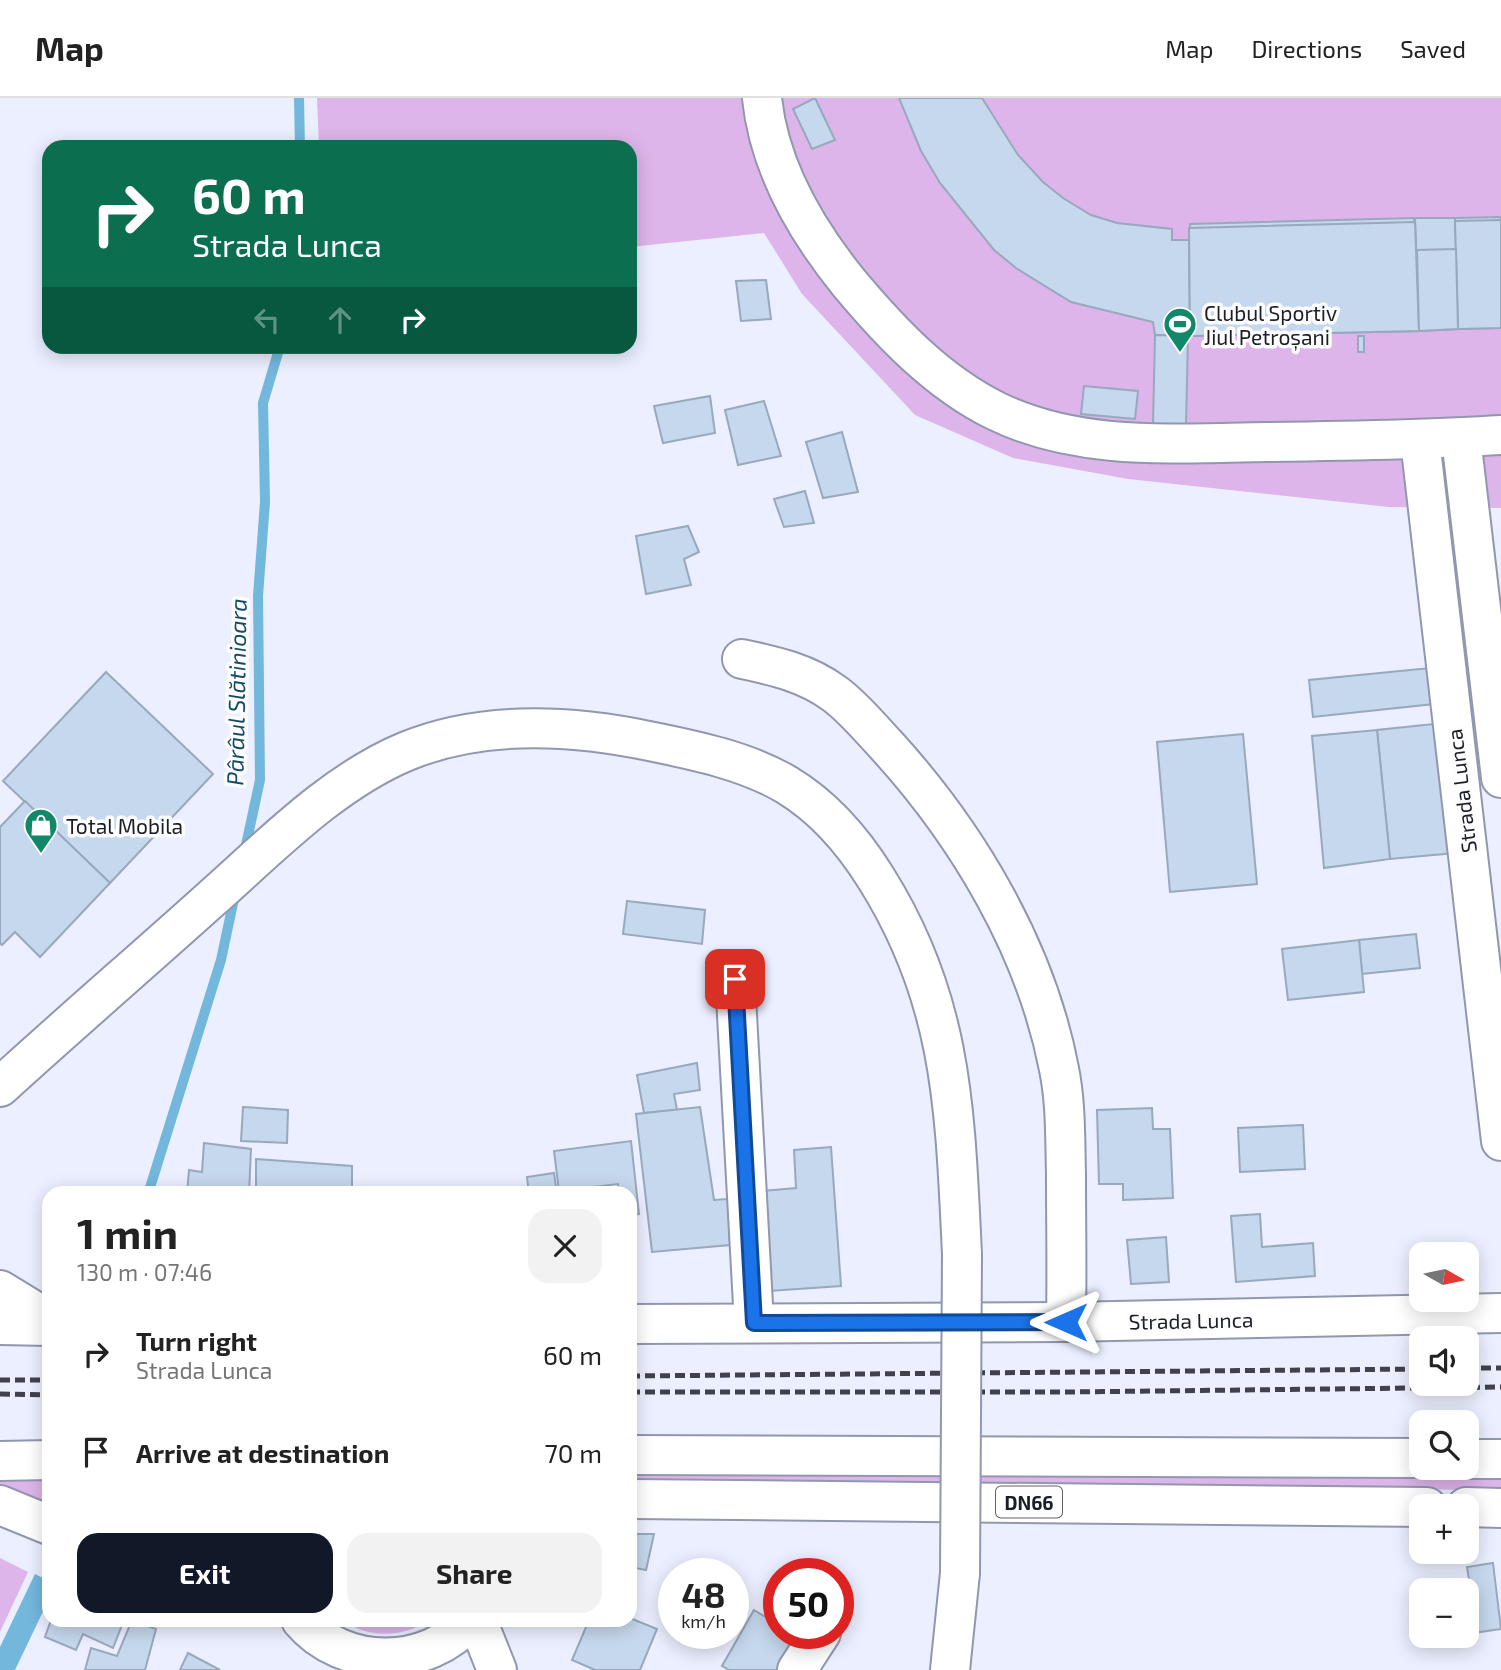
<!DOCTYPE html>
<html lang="en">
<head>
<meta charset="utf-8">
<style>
	body { margin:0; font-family:"Exo 2",sans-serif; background:#f2f2f2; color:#222; height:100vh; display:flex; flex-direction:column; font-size:26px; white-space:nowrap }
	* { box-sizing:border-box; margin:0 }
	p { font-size:23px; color:#767676 }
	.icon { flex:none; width:38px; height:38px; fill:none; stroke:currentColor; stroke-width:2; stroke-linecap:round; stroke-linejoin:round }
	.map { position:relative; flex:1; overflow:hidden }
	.panel { position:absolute; left:42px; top:1088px; width:595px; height:441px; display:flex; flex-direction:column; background:#fff; border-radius:21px; box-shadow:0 4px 18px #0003 }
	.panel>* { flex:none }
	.guide { position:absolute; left:42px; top:42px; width:595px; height:214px; border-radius:21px; box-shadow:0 4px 18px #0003; background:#0b6e4f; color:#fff; overflow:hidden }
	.needle { width:46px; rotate:99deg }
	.fabs { position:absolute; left:1409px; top:1144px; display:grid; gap:14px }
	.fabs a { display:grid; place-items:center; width:70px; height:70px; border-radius:14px; background:#fff; box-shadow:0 4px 18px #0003; font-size:35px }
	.speed { position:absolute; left:658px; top:1460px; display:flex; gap:14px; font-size:35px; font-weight:700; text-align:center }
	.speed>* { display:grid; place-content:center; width:91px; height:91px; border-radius:50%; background:#fff; box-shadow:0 4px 18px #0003; line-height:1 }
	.speed small { font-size:18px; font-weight:400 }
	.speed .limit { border:10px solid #d22; background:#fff; color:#111 }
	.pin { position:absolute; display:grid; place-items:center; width:60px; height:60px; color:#fff; margin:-30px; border-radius:14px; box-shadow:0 4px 10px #0006 }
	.me { position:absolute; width:77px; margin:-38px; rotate:270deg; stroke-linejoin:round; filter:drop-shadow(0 0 5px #0008) }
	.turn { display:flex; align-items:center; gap:24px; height:147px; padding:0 35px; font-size:32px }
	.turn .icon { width:91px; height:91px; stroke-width:2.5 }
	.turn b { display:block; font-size:49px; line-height:60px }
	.lanes { display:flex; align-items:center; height:66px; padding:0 35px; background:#0003; justify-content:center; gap:35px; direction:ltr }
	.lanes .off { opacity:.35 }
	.round { display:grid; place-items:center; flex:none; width:74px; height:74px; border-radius:21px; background:#f2f2f2 }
	.overview { display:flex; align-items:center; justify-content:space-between; height:119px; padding:0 35px }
	h1 { font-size:42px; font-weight:700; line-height:52px }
	.button { display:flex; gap:14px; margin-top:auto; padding:14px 35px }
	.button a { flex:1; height:80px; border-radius:21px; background:#111827; color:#fff; font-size:28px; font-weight:700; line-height:80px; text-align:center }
	.button a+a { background:#f2f2f2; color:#222 }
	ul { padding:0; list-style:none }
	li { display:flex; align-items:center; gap:21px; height:98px; padding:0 35px }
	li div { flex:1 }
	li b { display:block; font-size:26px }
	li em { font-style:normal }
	header { display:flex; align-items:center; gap:42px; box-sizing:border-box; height:98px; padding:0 35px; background:#fff; border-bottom:2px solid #e0e0e0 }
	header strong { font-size:33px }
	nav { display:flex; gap:38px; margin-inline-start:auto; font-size:24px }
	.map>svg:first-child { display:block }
	.green { fill:#ddb5ea }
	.water { fill:#73b8dc }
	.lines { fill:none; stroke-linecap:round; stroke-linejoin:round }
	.stream { stroke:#73b8dc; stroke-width:10 }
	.building { fill:#c6d8ed; stroke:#98a8bd; stroke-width:2 }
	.minor-casing { stroke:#9197ae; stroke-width:42 }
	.major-casing { stroke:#9197ae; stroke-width:42 }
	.minor { stroke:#fff; stroke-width:38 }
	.major { stroke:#fff; stroke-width:38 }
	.rail { stroke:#3f414c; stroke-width:5; stroke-dasharray:10 5; stroke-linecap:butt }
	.major-bridge-casing { stroke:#9197ae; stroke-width:42; stroke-linecap:butt }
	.major-bridge { stroke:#fff; stroke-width:38 }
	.route-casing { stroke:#114b97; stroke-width:18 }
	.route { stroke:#1a73e8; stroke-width:12 }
	.labels { text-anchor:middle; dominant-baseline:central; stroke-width:7; stroke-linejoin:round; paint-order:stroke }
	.shield { fill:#fdfdfd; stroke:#606167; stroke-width:2 }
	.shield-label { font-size:19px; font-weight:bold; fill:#1c1e27 }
	.poi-label { font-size:21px; fill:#1c1e27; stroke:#fdfdfd; text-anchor:start }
	.street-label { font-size:21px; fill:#1c1e27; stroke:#fdfdfd }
	.water-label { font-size:23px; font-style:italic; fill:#144c65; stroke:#fdfdfd }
</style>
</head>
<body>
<header>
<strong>Map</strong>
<nav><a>Map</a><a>Directions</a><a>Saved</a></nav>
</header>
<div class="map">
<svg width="1501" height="1572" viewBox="0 0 1501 1572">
	<rect width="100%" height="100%" fill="#ebefff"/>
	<!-- green -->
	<g class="green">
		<path d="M 317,0 L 1501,0 L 1501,410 L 1389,409 L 1128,381 L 1013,360 L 915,317 L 802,196 L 764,135 L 630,149 L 630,49 L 319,49 Z"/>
		<path d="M 630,1371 L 1460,1379 L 1501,1380 L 1501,1392 L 630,1385 Z"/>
		<path d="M 0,1375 L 49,1375 L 49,1411 L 0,1395 Z"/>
		<path d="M 0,1460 L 28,1474 L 0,1534 Z"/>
		<path d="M 345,1523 L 427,1523 C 404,1539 368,1541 345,1523 Z"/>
	</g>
	<!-- water -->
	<path class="water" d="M 35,1476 L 49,1483 L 49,1501 L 15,1572 L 0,1572 L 0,1549 Z"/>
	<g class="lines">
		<!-- stream -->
		<g class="stream">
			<path d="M 299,0 L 300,49"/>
			<path d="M 244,756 L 260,682 L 258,498 L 265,404 L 263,305 L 280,248"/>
			<path d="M 148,1096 L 221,862 L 235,796"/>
		</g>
	</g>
	<!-- building -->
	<g class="building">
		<path d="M 815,0 L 835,42 L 812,51 L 793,11 Z"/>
		<path d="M 899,0 L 982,0 L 1018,57 L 1043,84 L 1063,100 L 1091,117 L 1117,125 L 1172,131 L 1172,142 L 1189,142 L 1190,238 L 1155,237 L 1153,224 L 1071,204 L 1016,170 L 994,152 L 940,85 L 921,53 Z"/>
		<path d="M 1501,119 L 1501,230 L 1458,231 L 1455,120 Z"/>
		<path d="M 1414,120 L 1419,233 L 1190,238 L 1190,126 Z"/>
		<path d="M 1415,120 L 1455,120 L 1458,231 L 1419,233 Z"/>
		<path d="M 1501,122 L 1501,230 L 1458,231 L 1455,123 Z"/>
		<path d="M 1415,124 L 1419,233 L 1190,238 L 1189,130 Z"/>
		<path d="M 1456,151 L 1458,231 L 1419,233 L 1417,152 Z"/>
		<path d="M 766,182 L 771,221 L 741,223 L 736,183 Z"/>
		<path d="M 1155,237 L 1188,238 L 1186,327 L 1153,327 Z"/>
		<rect x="1358" y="238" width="6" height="16"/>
		<path d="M 1084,288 L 1138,293 L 1135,321 L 1081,316 Z"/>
		<path d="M 710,298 L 715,335 L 663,345 L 654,308 Z"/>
		<path d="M 764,303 L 781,358 L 738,367 L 725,312 Z"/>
		<path d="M 842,334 L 858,394 L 823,400 L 806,344 Z"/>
		<path d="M 805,393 L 814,425 L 784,429 L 774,401 Z"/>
		<path d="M 688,428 L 699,454 L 684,461 L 691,487 L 646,496 L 636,438 Z"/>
		<path d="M 1430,570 L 1434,606 L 1313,619 L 1309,582 Z"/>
		<path d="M 106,574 L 213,676 L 110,785 L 3,683 Z"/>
		<path d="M 1443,625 L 1455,755 L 1390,761 L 1377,632 Z"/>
		<path d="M 1377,632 L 1390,761 L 1324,770 L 1312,638 Z"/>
		<path d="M 1243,636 L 1257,786 L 1170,794 L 1157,644 Z"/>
		<path d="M 25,703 L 110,785 L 40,859 L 15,834 L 2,847 L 0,845 L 0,729 Z"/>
		<path d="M 627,803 L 705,812 L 702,846 L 623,836 Z"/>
		<path d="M 1416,836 L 1420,870 L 1362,876 L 1359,842 Z"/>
		<path d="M 1359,842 L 1364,894 L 1288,902 L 1282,851 Z"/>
		<path d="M 697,965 L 700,992 L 674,996 L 677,1012 L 644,1015 L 637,977 Z"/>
		<path d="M 243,1009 L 288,1012 L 287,1045 L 241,1043 Z"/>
		<path d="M 700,1009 L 714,1102 L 728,1101 L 730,1147 L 652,1154 L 636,1016 Z"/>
		<path d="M 1152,1010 L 1153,1031 L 1170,1031 L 1173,1100 L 1123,1102 L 1123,1086 L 1099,1086 L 1097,1012 Z"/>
		<path d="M 1303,1027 L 1305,1071 L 1240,1074 L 1238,1030 Z"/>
		<path d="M 631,1043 L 639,1116 L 630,1117 L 630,1096 L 619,1096 L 618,1086 L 559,1093 L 554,1053 Z"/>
		<path d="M 204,1045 L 251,1051 L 249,1096 L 187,1096 L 189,1072 L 202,1074 Z"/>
		<path d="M 831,1049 L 841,1188 L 769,1193 L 762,1093 L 796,1090 L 794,1052 Z"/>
		<path d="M 256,1061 L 352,1068 L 352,1096 L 296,1096 L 256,1091 Z"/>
		<path d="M 554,1075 L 557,1096 L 529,1096 L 527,1079 Z"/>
		<path d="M 1260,1116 L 1262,1149 L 1313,1145 L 1315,1178 L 1236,1184 L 1231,1118 Z"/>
		<path d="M 1166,1139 L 1169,1184 L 1131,1186 L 1127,1142 Z"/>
		<path d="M 630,1436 L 654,1436 L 646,1472 L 630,1469 Z"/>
		<path d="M 1493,1465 L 1501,1531 L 1466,1536 L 1466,1493 L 1422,1493 L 1422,1488 L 1469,1482 L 1467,1469 Z"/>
		<path d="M 754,1512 L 779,1527 L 779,1535 L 793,1535 L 801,1539 L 782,1572 L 729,1572 L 722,1568 Z"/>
		<path d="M 630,1520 L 657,1531 L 640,1572 L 595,1572 L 572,1562 L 589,1522 L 630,1522 Z"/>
		<path d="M 51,1522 L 124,1522 L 113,1550 L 83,1536 L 76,1552 L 45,1539 Z"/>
		<path d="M 132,1522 L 156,1531 L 145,1572 L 85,1572 L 91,1550 L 117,1558 Z"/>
		<path d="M 188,1555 L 220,1572 L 180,1572 Z"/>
	</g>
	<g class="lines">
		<defs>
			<g id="minor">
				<path d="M 762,0 C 769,69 806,132 849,185 C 890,234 937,284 996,313 C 1080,354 1177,345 1268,344 C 1346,343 1423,342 1501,337"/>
				<path d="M 1461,340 L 1501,680"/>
				<path d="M 1420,342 L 1501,1043"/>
				<path d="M 742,561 C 775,568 807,575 835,596 C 854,610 871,631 887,648 C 968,737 1036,851 1059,971 C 1066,1005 1065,1041 1066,1076 C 1066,1125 1067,1175 1066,1224"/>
				<path d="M 735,881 L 754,1225"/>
				<path d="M 0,1227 L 49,1228"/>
				<path d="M 797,1572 L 821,1535"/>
			</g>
			<g id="major">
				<path d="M 0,989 C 69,926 141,864 211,801 C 271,748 332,684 407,653 C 483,622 571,627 649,643 C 694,652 747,663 787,687 C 825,710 853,743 876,780 C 954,904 955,1015 962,1156"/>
				<path d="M 0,1192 L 49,1222"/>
				<path d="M 630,1226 L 1066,1224 L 1501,1215"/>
				<path d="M 630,1357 L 1421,1360"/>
				<path d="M 1466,1361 L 1501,1361"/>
				<path d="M 0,1363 L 49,1362"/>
				<path d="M 630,1401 L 1427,1409"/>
				<path d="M 0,1407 L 49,1427"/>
				<path d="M 1466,1409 L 1501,1410"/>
				<path d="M 301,1522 C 343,1572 428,1572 470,1522"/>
				<path d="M 477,1522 L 497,1572"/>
				<path d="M 950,1572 L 960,1475"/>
			</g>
		</defs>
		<!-- minor casing -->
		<use href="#minor" class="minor-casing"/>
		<!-- major casing -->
		<use href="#major" class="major-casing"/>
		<!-- minor -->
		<use href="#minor" class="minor"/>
		<!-- major -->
		<use href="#major" class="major"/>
		<!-- rail -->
		<g class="rail">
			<path d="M 1466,1270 L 1501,1270"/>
			<path d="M 630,1278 L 1421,1271"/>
			<path d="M 0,1282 L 49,1282"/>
			<path d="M 630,1294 L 1068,1294 L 1501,1289"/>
			<path d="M 0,1296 L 49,1297"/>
		</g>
		<defs>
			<path id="major-bridge" d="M 960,1475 L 962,1156"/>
		</defs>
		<!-- major-bridge casing -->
		<use href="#major-bridge" class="major-bridge-casing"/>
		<!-- major-bridge -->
		<use href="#major-bridge" class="major-bridge"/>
	</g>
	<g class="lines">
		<defs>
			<path id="route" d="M 735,881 L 754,1225 L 1066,1224"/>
		</defs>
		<!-- route casing -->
		<use href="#route" class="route-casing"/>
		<!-- route -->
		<use href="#route" class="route"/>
	</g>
	<!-- icons -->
	<defs>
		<symbol id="stadium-pin" viewBox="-11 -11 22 30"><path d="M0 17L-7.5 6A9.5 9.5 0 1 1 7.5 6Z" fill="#108869" stroke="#fdfdfd"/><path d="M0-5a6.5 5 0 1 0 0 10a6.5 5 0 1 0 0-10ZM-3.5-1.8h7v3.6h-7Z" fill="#fff"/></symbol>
		<symbol id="shop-pin" viewBox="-11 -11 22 30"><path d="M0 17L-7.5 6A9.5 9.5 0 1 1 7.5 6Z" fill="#108869" stroke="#fdfdfd"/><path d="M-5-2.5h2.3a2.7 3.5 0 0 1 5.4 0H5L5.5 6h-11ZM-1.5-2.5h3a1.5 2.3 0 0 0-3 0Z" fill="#fff"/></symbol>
	</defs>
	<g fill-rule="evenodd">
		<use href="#stadium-pin" x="1161" y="207" width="38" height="52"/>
		<use href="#shop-pin" x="22" y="708" width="38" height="52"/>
	</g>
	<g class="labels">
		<!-- shield labels -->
		<rect class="shield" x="996" y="1388.5" width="66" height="31" rx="5"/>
		<g class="shield-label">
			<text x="1029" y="1404">DN66</text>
		</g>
		<!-- poi labels -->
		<g class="poi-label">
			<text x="1204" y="214">Clubul Sportiv<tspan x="1204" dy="24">Jiul Petroșani</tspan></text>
			<text x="66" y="727">Total Mobila</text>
		</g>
		<!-- street labels -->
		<g class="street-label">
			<text transform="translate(1461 693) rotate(-97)">Strada Lunca</text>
			<text transform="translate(1191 1222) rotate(-1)">Strada Lunca</text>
		</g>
		<!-- water labels -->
		<g class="water-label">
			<text transform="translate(236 594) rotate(-89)">Pârâul Slătinioara</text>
		</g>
	</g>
</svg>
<div class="fabs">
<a><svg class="needle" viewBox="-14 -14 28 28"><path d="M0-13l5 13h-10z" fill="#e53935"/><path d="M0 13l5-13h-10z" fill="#767676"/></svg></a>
<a><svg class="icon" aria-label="sound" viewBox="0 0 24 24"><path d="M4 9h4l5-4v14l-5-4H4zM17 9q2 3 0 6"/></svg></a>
<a><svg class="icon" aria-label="search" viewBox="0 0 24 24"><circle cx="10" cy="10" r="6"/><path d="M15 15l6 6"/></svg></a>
<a>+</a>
<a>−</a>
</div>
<div class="speed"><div>48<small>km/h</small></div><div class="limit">50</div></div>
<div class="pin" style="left:735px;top:881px;background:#d93025"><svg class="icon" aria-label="arrive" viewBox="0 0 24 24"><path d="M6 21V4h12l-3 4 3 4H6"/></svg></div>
<svg class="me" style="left:1066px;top:1224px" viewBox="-20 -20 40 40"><path d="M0-17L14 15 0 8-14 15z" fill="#1a73e8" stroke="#fff" stroke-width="4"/></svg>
<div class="guide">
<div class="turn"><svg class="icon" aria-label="right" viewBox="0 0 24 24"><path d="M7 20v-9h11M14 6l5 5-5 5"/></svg><div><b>60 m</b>Strada Lunca</div></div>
<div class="lanes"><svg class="icon off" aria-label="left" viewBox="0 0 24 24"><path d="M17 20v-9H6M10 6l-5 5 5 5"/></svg><svg class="icon off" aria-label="ahead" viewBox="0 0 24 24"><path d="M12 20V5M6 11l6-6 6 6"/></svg><svg class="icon" aria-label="right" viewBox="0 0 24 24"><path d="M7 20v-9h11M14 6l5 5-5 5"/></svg></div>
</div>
<section class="panel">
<div class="overview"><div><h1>1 min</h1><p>130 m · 07:46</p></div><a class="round"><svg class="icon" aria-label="close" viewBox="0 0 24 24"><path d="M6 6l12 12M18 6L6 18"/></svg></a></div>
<ul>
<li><svg class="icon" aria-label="right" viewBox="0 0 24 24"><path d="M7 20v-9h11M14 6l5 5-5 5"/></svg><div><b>Turn right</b><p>Strada Lunca</p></div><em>60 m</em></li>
<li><svg class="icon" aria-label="arrive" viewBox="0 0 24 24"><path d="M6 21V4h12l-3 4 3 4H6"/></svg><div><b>Arrive at destination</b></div><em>70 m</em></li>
</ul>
<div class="button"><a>Exit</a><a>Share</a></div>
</section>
</div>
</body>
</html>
